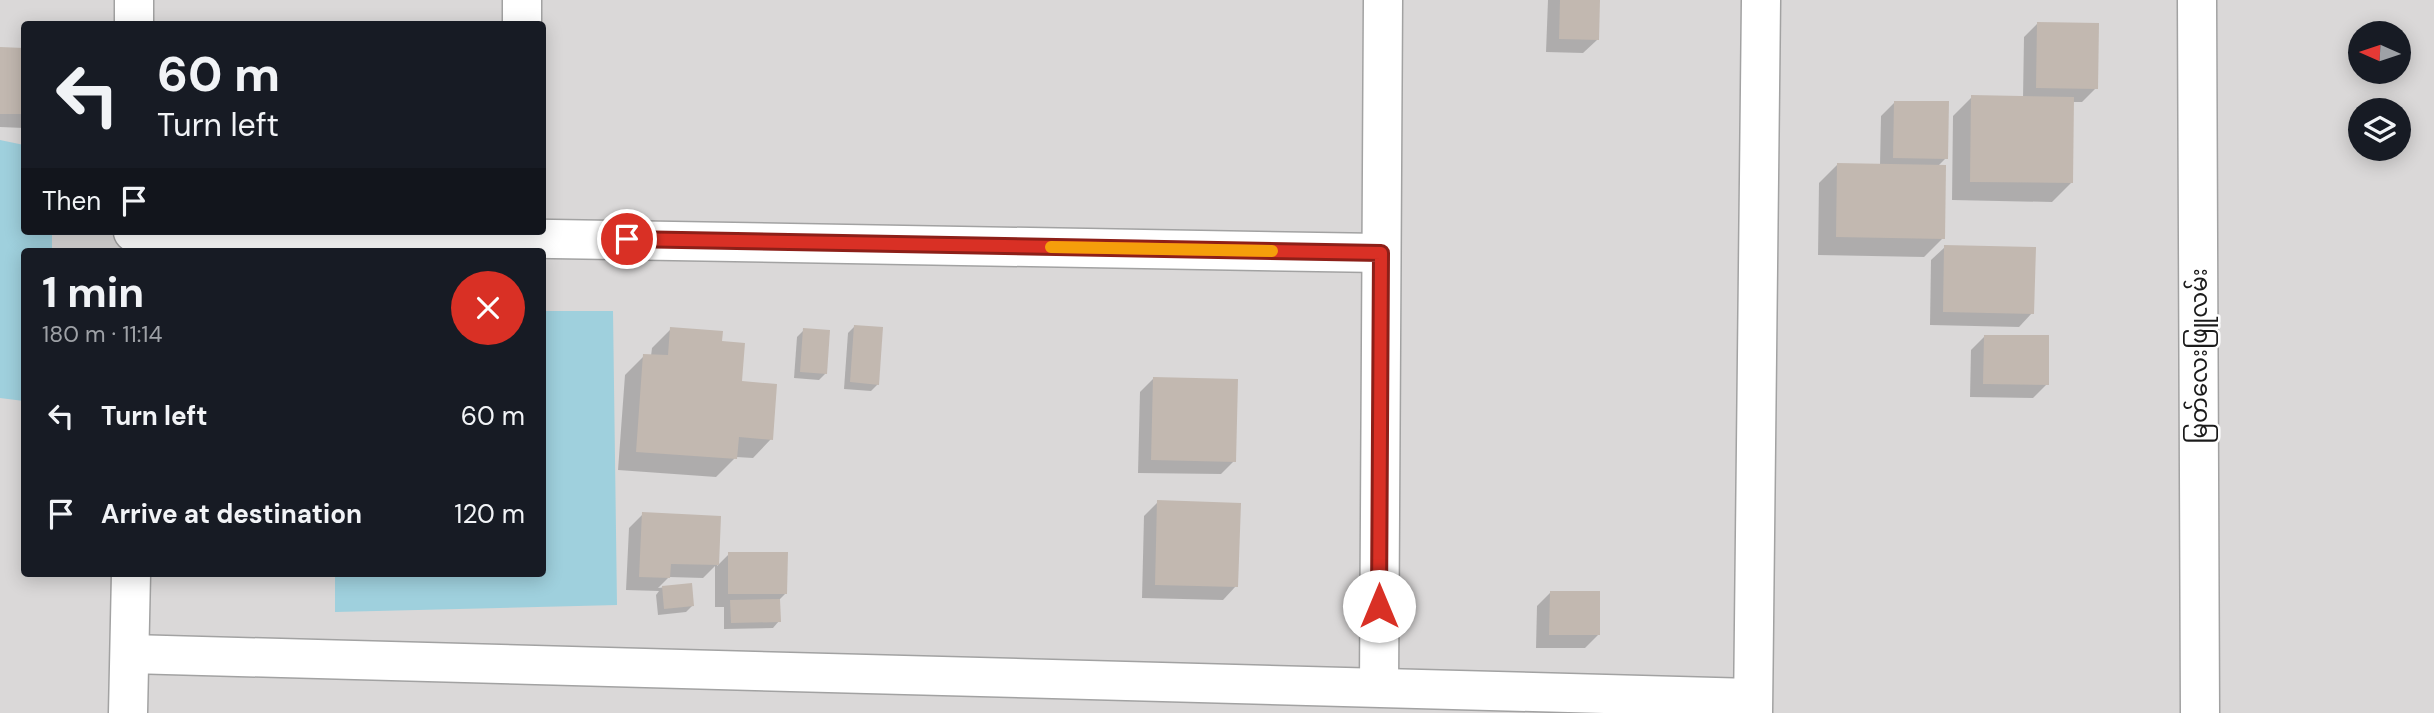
<!DOCTYPE html>
<html lang="en">
<head>
<meta charset="utf-8">
<style>
	body { margin:0; font-family:"DM Sans","Noto Sans Myanmar",sans-serif; background:#20242c; color:#f1f3f6; height:100vh; display:flex; flex-direction:column; font-size:26px; white-space:nowrap }
	* { box-sizing:border-box; margin:0 }
	p { font-size:23px; color:#9ea1a6 }
	.icon { flex:none; width:38px; height:38px; fill:none; stroke:currentColor; stroke-width:2; stroke-linecap:round; stroke-linejoin:round }
	.map { position:relative; flex:1; overflow:hidden }
	.side { position:absolute; left:21px; top:248px; width:525px; height:329px; display:flex; flex-direction:column; background:#171b24; border-radius:7px; box-shadow:0 4px 18px #0003 }
	.side>* { flex:none }
	.top-card { position:absolute; left:21px; top:21px; width:525px; height:214px; border-radius:7px; box-shadow:0 4px 18px #0003; background:#171b24; color:#f1f3f6; overflow:hidden }
	.needle { width:46px; rotate:273deg }
	.tools { position:absolute; left:2348px; top:21px; display:grid; gap:14px }
	.tools a { display:grid; place-items:center; width:63px; height:63px; border-radius:50%; background:#171b24; box-shadow:0 4px 18px #0003; font-size:35px }
	.pin { position:absolute; display:grid; place-items:center; width:60px; height:60px; color:#fff; margin:-30px; border:4px solid #fff; border-radius:50%; box-shadow:0 2px 7px #0007 }
	.me { position:absolute; width:77px; margin:-38px; rotate:0deg; stroke-linejoin:round; filter:drop-shadow(0 0 5px #0008) }
	.turn { display:flex; align-items:center; gap:24px; height:147px; padding:0 21px; font-size:32px }
	.turn .icon { width:91px; height:91px; stroke-width:2.5 }
	.turn b { display:block; font-size:49px; line-height:60px }
	.then { display:flex; align-items:center; height:66px; padding:0 21px; background:#0003; gap:14px; font-size:26px }
	.round { display:grid; place-items:center; flex:none; width:74px; height:74px; border-radius:37px; background:#20242c }
	.headline { display:flex; align-items:center; justify-content:space-between; height:119px; padding:0 21px }
	h1 { font-size:42px; font-weight:700; line-height:52px }
	ul { padding:0; list-style:none }
	li { display:flex; align-items:center; gap:21px; height:98px; padding:0 21px }
	li div { flex:1 }
	li b { display:block; font-size:26px }
	li em { font-style:normal }
	.map>svg:first-child { display:block }
	.residential { fill:#dad8d8; fill-rule:evenodd }
	.water { fill:#9fd0dd }
	.shadow { fill:#0003 }
	.building { fill:#c2b8b0 }
	.lines { fill:none; stroke-linecap:round; stroke-linejoin:round }
	.street-casing { stroke:#a2a2a2; stroke-width:41 }
	.street { stroke:#fff; stroke-width:38 }
	.route-casing { stroke:#8d1f18; stroke-width:18 }
	.route { stroke:#d93025; stroke-width:12 }
	.slow { stroke:#f59e0b; stroke-width:12 }
	.labels { text-anchor:middle; dominant-baseline:central; stroke-width:5; stroke-linejoin:round; paint-order:stroke }
	.street-label { font-size:23px; fill:#1b1b1b; stroke:#fff }
</style>
</head>
<body>
<div class="map">
<svg width="2434" height="713" viewBox="0 0 2434 713">
	<rect width="100%" height="100%" fill="#ede9e0"/>
	<!-- residential -->
	<path class="residential" d="M 0,0 L 2434,0 L 2434,713 L 0,713 ZM 24,24 L 542,24 L 542,231 L 24,231 ZM 2361,33 L 2399,33 L 2399,72 L 2361,72 ZM 2361,110 L 2399,110 L 2399,149 L 2361,149 ZM 24,252 L 542,252 L 542,574 L 24,574 Z"/>
	<!-- water -->
	<g class="water">
		<path d="M 0,140 L 24,145 L 24,231 L 52,231 L 52,252 L 24,252 L 24,401 L 0,398 Z"/>
		<path d="M 543,311 L 613,311 L 617,605 L 335,612 L 335,574 L 542,574 Z"/>
	</g>
	<!-- shadow -->
	<g class="shadow">
		<path d="M 1548,0 L 1598,0 L 1597,40 L 1583,53 L 1546,52 Z"/>
		<path d="M 2037,24 L 2096,88 L 2082,102 L 2072,102 L 2071,183 L 2052,202 L 1952,200 L 1953,116 L 1972,97 L 2023,98 L 2024,37 Z"/>
		<path d="M 0,49 L 24,50 L 24,128 L 0,127 Z"/>
		<path d="M 1895,102 L 1946,158 L 1938,166 L 1943,238 L 1924,257 L 1818,255 L 1819,183 L 1838,164 L 1880,165 L 1881,116 Z"/>
		<path d="M 1945,247 L 2032,313 L 2019,327 L 1930,325 L 1931,260 Z"/>
		<path d="M 855,326 L 878,384 L 871,391 L 844,389 L 848,333 Z"/>
		<path d="M 671,329 L 721,343 L 771,439 L 753,458 L 736,457 L 716,477 L 618,470 L 625,375 L 644,356 L 651,356 L 652,348 Z"/>
		<path d="M 804,330 L 826,373 L 819,380 L 794,378 L 797,337 Z"/>
		<path d="M 1985,336 L 2047,384 L 2033,398 L 1970,397 L 1971,350 Z"/>
		<path d="M 1154,378 L 1234,461 L 1221,474 L 1138,473 L 1140,392 Z"/>
		<path d="M 1158,502 L 1236,586 L 1223,600 L 1142,598 L 1144,516 Z"/>
		<path d="M 643,514 L 719,517 L 717,566 L 729,554 L 786,593 L 779,600 L 779,621 L 773,628 L 724,629 L 724,607 L 715,607 L 715,566 L 703,578 L 669,577 L 658,588 L 691,584 L 693,605 L 686,612 L 658,615 L 656,595 L 659,591 L 626,590 L 629,528 Z"/>
		<path d="M 1550,593 L 1599,634 L 1585,648 L 1536,648 L 1537,606 Z"/>
	</g>
	<!-- building -->
	<g class="building">
		<path d="M 1560,0 L 1600,0 L 1599,40 L 1559,39 Z"/>
		<path d="M 2037,22 L 2099,23 L 2098,89 L 2036,88 Z"/>
		<path d="M 0,47 L 24,48 L 24,114 L 0,114 Z"/>
		<path d="M 1971,95 L 2074,97 L 2073,183 L 1970,182 Z"/>
		<path d="M 1894,101 L 1949,101 L 1948,159 L 1893,158 Z"/>
		<path d="M 1837,163 L 1946,165 L 1945,239 L 1836,237 Z"/>
		<path d="M 1944,245 L 2036,247 L 2034,314 L 1943,312 Z"/>
		<path d="M 854,325 L 883,327 L 879,385 L 850,382 Z"/>
		<path d="M 670,327 L 723,331 L 722,341 L 745,343 L 742,381 L 777,384 L 773,440 L 739,437 L 737,459 L 636,452 L 643,354 L 668,355 Z"/>
		<path d="M 803,328 L 830,330 L 827,374 L 800,372 Z"/>
		<path d="M 1984,335 L 2049,335 L 2049,385 L 1983,384 Z"/>
		<path d="M 1153,377 L 1238,379 L 1236,462 L 1151,460 Z"/>
		<path d="M 1157,500 L 1241,503 L 1238,587 L 1155,585 Z"/>
		<path d="M 642,512 L 721,516 L 719,565 L 671,564 L 670,578 L 639,577 Z"/>
		<path d="M 728,552 L 788,552 L 787,594 L 728,594 Z"/>
		<path d="M 692,583 L 694,606 L 664,609 L 662,586 Z"/>
		<path d="M 1550,591 L 1600,591 L 1600,635 L 1549,635 Z"/>
		<path d="M 780,599 L 781,622 L 731,623 L 730,600 Z"/>
	</g>
	<g class="lines">
		<defs>
			<g id="street">
				<path d="M 2197,0 L 2200,713"/>
				<path d="M 134,24 L 134,0"/>
				<path d="M 522,24 L 522,0"/>
				<path d="M 133,232 L 1381,253"/>
				<path d="M 130,654 L 1752,698"/>
				<path d="M 1379,687 L 1383,0"/>
				<path d="M 128,713 L 131,574"/>
				<path d="M 1753,713 L 1761,0"/>
			</g>
		</defs>
		<!-- street casing -->
		<use href="#street" class="street-casing"/>
		<!-- street -->
		<use href="#street" class="street"/>
	</g>
	<g class="lines">
		<defs>
			<path id="route" d="M 627,239 L 1381,253 L 1379,606"/>
		</defs>
		<!-- route casing -->
		<use href="#route" class="route-casing"/>
		<!-- route -->
		<use href="#route" class="route"/>
		<!-- slow -->
		<path class="slow" d="M 1051,247 L 1272,251"/>
	</g>
	<g class="labels">
		<!-- street labels -->
		<g class="street-label">
			<text transform="translate(2199 356) rotate(-90)">မြတ်လေးဖြူလမ်း</text>
		</g>
	</g>
</svg>
<div class="tools">
<a><svg class="needle" viewBox="-14 -14 28 28"><path d="M0-13l5 13h-10z" fill="#e53935"/><path d="M0 13l5-13h-10z" fill="#9ea1a6"/></svg></a>
<a><svg class="icon" aria-label="layers" viewBox="0 0 24 24"><path d="M12 4l9 5-9 5-9-5zM3 14l9 5 9-5"/></svg></a>
</div>
<div class="pin" style="left:627px;top:239px;background:#d93025"><svg class="icon" aria-label="arrive" viewBox="0 0 24 24"><path d="M6 21V4h12l-3 4 3 4H6"/></svg></div>
<svg class="me" style="left:1379px;top:606px" viewBox="-20 -20 40 40"><circle r="19" fill="#fff"/><path d="M0-13L10 11 0 6-10 11z" fill="#d93025"/></svg>
<div class="top-card">
<div class="turn"><svg class="icon" aria-label="left" viewBox="0 0 24 24"><path d="M17 20v-9H6M10 6l-5 5 5 5"/></svg><div><b>60 m</b>Turn left</div></div>
<div class="then">Then<svg class="icon" aria-label="arrive" viewBox="0 0 24 24"><path d="M6 21V4h12l-3 4 3 4H6"/></svg></div>
</div>
<section class="side">
<div class="headline"><div><h1>1 min</h1><p>180 m · 11:14</p></div><a class="round" style="background:#d93025;color:#fff"><svg class="icon" aria-label="close" viewBox="0 0 24 24"><path d="M6 6l12 12M18 6L6 18"/></svg></a></div>
<ul>
<li><svg class="icon" aria-label="left" viewBox="0 0 24 24"><path d="M17 20v-9H6M10 6l-5 5 5 5"/></svg><div><b>Turn left</b></div><em>60 m</em></li>
<li><svg class="icon" aria-label="arrive" viewBox="0 0 24 24"><path d="M6 21V4h12l-3 4 3 4H6"/></svg><div><b>Arrive at destination</b></div><em>120 m</em></li>
</ul>
</section>
</div>
</body>
</html>
